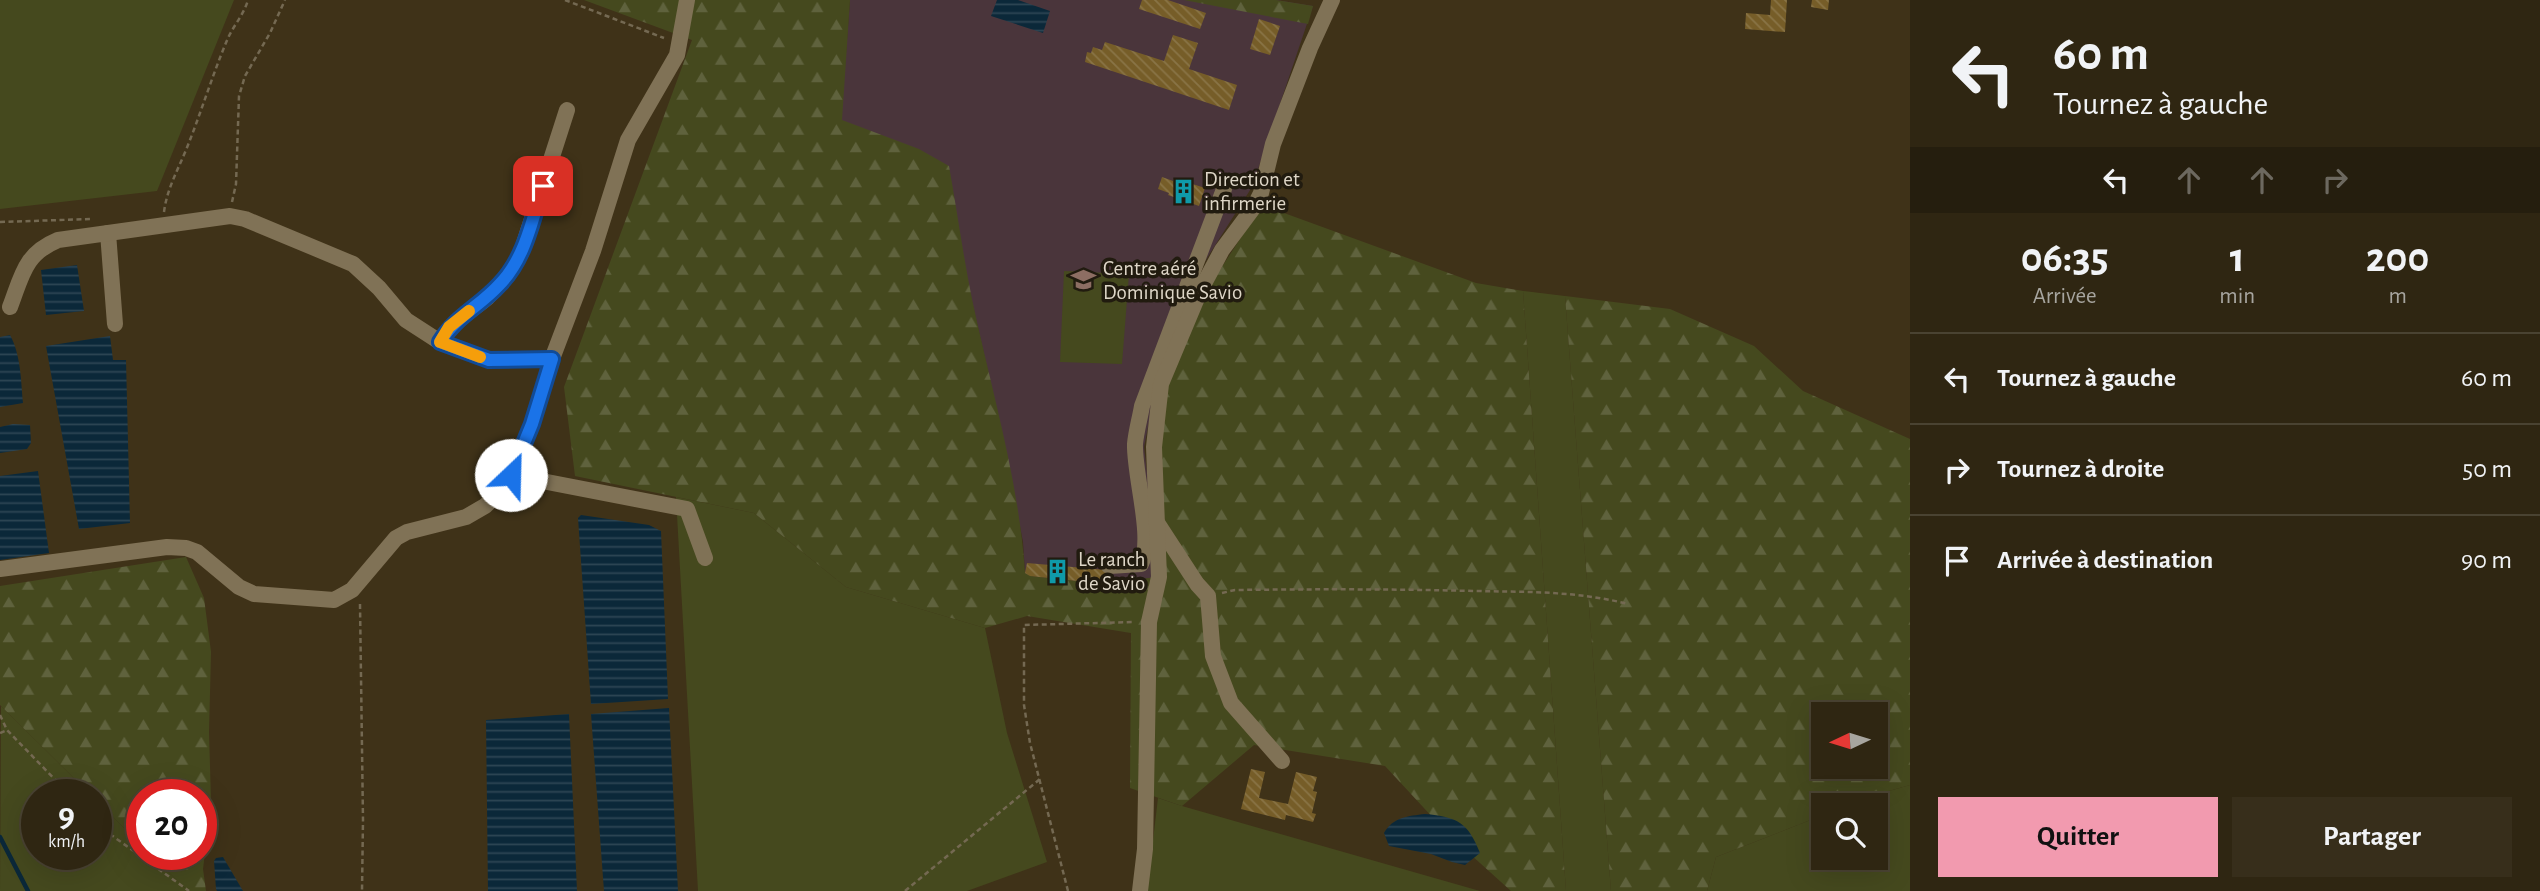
<!DOCTYPE html>
<html lang="fr">
<head>
<meta charset="utf-8">
<style>
	body { margin:0; font-family:"Alegreya Sans",sans-serif; background:#372e1b; color:#f1f3f6; height:100vh; display:flex; flex-direction:column; font-size:26px; white-space:nowrap }
	* { box-sizing:border-box; margin:0 }
	p { font-size:23px; color:#a7a59f }
	.icon { flex:none; width:38px; height:38px; fill:none; stroke:currentColor; stroke-width:2; stroke-linecap:round; stroke-linejoin:round }
	.map { position:relative; flex:1; overflow:hidden }
	.details { display:flex; flex-direction:column; background:#2f2612; width:630px }
	.details>* { flex:none }
	.banner { background:#2f2612; color:#f1f3f6; overflow:hidden }
	.needle { width:46px; rotate:266deg }
	.controls { position:absolute; left:1811px; top:702px; display:grid; gap:14px }
	.controls a { display:grid; place-items:center; width:77px; height:77px; border-radius:0px; background:#2f2612; box-shadow:0 7px 28px #0002,0 0 0 2px #4a4332; font-size:35px }
	.speed { position:absolute; left:21px; top:779px; display:flex; gap:14px; font-size:35px; font-weight:700; text-align:center }
	.speed>* { display:grid; place-content:center; width:91px; height:91px; border-radius:50%; background:#2f2612; box-shadow:0 7px 28px #0002,0 0 0 2px #4a4332; line-height:1 }
	.speed small { font-size:18px; font-weight:400 }
	.speed .limit { border:10px solid #d22; background:#fff; color:#111 }
	.pin { position:absolute; display:grid; place-items:center; width:60px; height:60px; color:#fff; margin:-30px; border-radius:14px; box-shadow:0 4px 10px #0006 }
	.me { position:absolute; width:77px; margin:-38px; rotate:24deg; stroke-linejoin:round; filter:drop-shadow(0 0 5px #0008) }
	.turn { display:flex; align-items:center; gap:24px; height:147px; padding:0 28px; font-size:32px }
	.turn .icon { width:91px; height:91px; stroke-width:2.5 }
	.turn b { display:block; font-size:49px; line-height:60px }
	.lanes { display:flex; align-items:center; height:66px; padding:0 28px; background:#0003; justify-content:center; gap:35px; direction:ltr }
	.lanes .off { opacity:.35 }
	.eta { display:flex; justify-content:space-evenly; align-items:center; height:119px; text-align:center }
	.eta b { font-size:42px; font-weight:600; line-height:49px }
	.primary-button { display:flex; gap:14px; margin-top:auto; padding:14px 28px }
	.primary-button a { flex:1; height:80px; border-radius:0px; background:#f29aaf; color:#111; font-size:28px; font-weight:600; line-height:80px; text-align:center }
	.primary-button a+a { background:#372e1b; color:#f1f3f6 }
	ul { padding:0; list-style:none }
	li { display:flex; align-items:center; gap:21px; height:91px; padding:0 28px; border-top:2px solid #4a4332 }
	li div { flex:1 }
	li b { display:block; font-size:26px }
	li em { font-style:normal }
	main { display:flex; flex:1; min-height:0 }
	.map>svg:first-child { display:block }
	.education { fill:#4a353b }
	.grass { fill:#45491e }
	.forest { fill:url(#forest-firs); fill-rule:evenodd }
	.water { fill:url(#water-rules) }
	.lines { fill:none; stroke-linecap:round; stroke-linejoin:round }
	.stream { stroke:#0b2839; stroke-width:4.5 }
	.building { fill:url(#building-back-hatch) }
	.path { stroke:#746952; stroke-width:2.5; stroke-dasharray:5 3.5; stroke-linecap:butt }
	.minor { stroke:#807256; stroke-width:16 }
	.route-casing { stroke:#114b97; stroke-width:18 }
	.route { stroke:#1a73e8; stroke-width:12 }
	.slow { stroke:#f59e0b; stroke-width:12 }
	.labels { text-anchor:middle; dominant-baseline:central; stroke-width:7; stroke-linejoin:round; paint-order:stroke }
	.poi-label { font-size:21px; fill:#ded6c7; stroke:#211b0f; text-anchor:start }
</style>
</head>
<body>
<main>
<div class="map">
<svg width="1910" height="891" viewBox="0 0 1910 891">
	<defs>
		<pattern id="forest-firs" width="22" height="20" patternUnits="userSpaceOnUse" patternTransform="scale(1.75)"><rect width="22" height="20" fill="#45491e"/><path d="M5 1l3.5 6h-7zM16 11l3.5 6h-7z" fill="#5f623d"/></pattern>
		<pattern id="water-rules" width="6" height="5" patternUnits="userSpaceOnUse" patternTransform="scale(1.75)"><rect width="6" height="5" fill="#0b2839"/><path d="M0 2.5h6" fill="none" stroke="#2e4654"/></pattern>
		<pattern id="building-back-hatch" width="6" height="6" patternUnits="userSpaceOnUse" patternTransform="scale(1.75)"><rect width="6" height="6" fill="#765d28"/><path d="M-1 5l2 2M0 0l6 6M5-1l2 2" fill="none" stroke="#897446"/></pattern>
	</defs>
	<rect width="100%" height="100%" fill="#3f3218"/>
	<!-- education -->
	<path class="education" d="M 850,0 L 1276,0 L 1313,6 L 1252,187 L 1204,263 L 1157,383 L 1144,447 L 1151,506 L 1151,578 L 1106,584 L 1030,576 L 1025,573 L 1023,542 L 1002,433 L 971,297 L 841,120 Z"/>
	<!-- grass -->
	<g class="grass">
		<path d="M 0,0 L 234,0 L 157,191 L 0,209 Z"/>
		<path d="M 1064,271 L 1129,274 L 1122,364 L 1060,362 Z"/>
		<path d="M 1523,291 L 1565,296 L 1611,891 L 1566,891 Z"/>
		<path d="M 676,497 L 754,513 L 846,587 L 985,628 L 1007,733 L 1047,862 L 967,891 L 698,891 Z"/>
		<path d="M 1,706 L 90,794 L 37,794 L 37,854 L 96,854 L 96,800 L 142,846 L 142,854 L 150,854 L 188,891 L 0,891 Z"/>
		<path d="M 1910,785 L 1910,891 L 1707,891 L 1716,857 L 1823,815 L 1824,858 L 1876,858 L 1876,805 L 1849,805 L 1878,794 Z"/>
		<path d="M 1158,798 L 1182,806 L 1480,891 L 1147,891 Z"/>
	</g>
	<!-- forest -->
	<g class="forest">
		<path d="M 584,0 L 850,0 L 842,120 L 919,149 L 949,166 C 957,210 963,255 972,299 C 991,389 1019,480 1025,573 L 1031,576 L 1106,584 L 1163,576 L 1161,447 L 1166,384 L 1212,282 L 1259,210 L 1273,209 L 1476,283 L 1523,291 L 1566,891 L 1511,891 L 1449,835 L 1385,766 L 1254,745 L 1182,806 L 1130,788 L 1131,633 L 1027,616 L 985,628 L 846,587 L 754,513 L 575,476 L 564,387 L 692,40 Z"/>
		<path d="M 1184,0 L 1276,0 L 1313,6 L 1308,24 Z"/>
		<path d="M 1565,296 L 1670,309 L 1754,346 L 1803,391 L 1910,439 L 1910,785 L 1878,794 L 1849,805 L 1824,805 L 1823,815 L 1716,857 L 1707,891 L 1611,891 ZM 1876,714 L 1876,766 L 1824,766 L 1824,714 Z"/>
		<path d="M 186,557 L 204,598 L 211,652 L 209,732 L 211,802 L 203,869 L 206,891 L 188,891 L 150,854 L 201,854 L 201,794 L 142,794 L 142,846 L 96,800 L 96,794 L 90,794 L 0,705 L 0,586 Z"/>
	</g>
	<!-- water -->
	<g class="water">
		<path d="M 997,0 L 1018,0 L 1050,11 L 1043,33 L 991,16 Z"/>
		<path d="M 77,265 L 84,311 L 46,315 L 41,270 Z"/>
		<path d="M 10,335 C 21,355 21,381 23,403 L 0,407 L 0,337 Z"/>
		<path d="M 110,336 L 113,360 L 126,360 L 130,523 L 79,529 L 46,346 Z"/>
		<path d="M 13,424 L 30,425 L 31,443 L 27,449 L 0,453 L 0,427 Z"/>
		<path d="M 38,471 L 49,553 L 0,560 L 0,476 Z"/>
		<path d="M 581,515 L 649,525 L 661,531 L 668,699 L 591,704 L 578,518 Z"/>
		<path d="M 669,708 L 678,891 L 604,891 L 591,714 Z"/>
		<path d="M 569,714 L 577,891 L 488,891 L 486,720 Z"/>
		<path d="M 1425,814 C 1457,817 1468,822 1480,853 L 1465,865 L 1452,862 L 1431,854 L 1389,846 L 1384,833 C 1393,817 1408,816 1425,814 Z"/>
		<path d="M 223,857 L 243,891 L 217,891 L 216,889 L 214,861 L 216,858 Z"/>
	</g>
	<g class="lines">
		<!-- stream -->
		<path class="stream" d="M 0,837 L 28,891"/>
	</g>
	<!-- building -->
	<g class="building">
		<path d="M 1142,0 L 1168,0 L 1206,13 L 1200,29 L 1139,9 Z"/>
		<path d="M 1771,0 L 1787,0 L 1785,32 L 1745,29 L 1746,13 L 1770,15 Z"/>
		<path d="M 1812,0 L 1829,0 L 1828,10 L 1811,7 Z"/>
		<path d="M 1259,19 L 1280,26 L 1270,55 L 1250,49 Z"/>
		<path d="M 1173,35 L 1198,43 L 1189,69 L 1237,85 L 1229,110 L 1085,62 L 1087,52 L 1091,53 L 1093,47 L 1102,50 L 1105,42 L 1164,61 Z"/>
		<path d="M 1162,177 L 1173,181 L 1174,178 L 1205,188 L 1199,206 L 1168,195 L 1169,193 L 1158,189 Z"/>
		<path d="M 1027,563 L 1107,570 L 1106,584 L 1030,576 L 1025,573 Z"/>
		<path d="M 1251,769 L 1265,772 L 1259,798 L 1288,804 L 1296,772 L 1317,777 L 1313,791 L 1317,792 L 1312,813 L 1316,814 L 1313,822 L 1286,815 L 1285,820 L 1241,809 Z"/>
	</g>
	<g class="lines">
		<!-- path -->
		<g class="path">
			<path d="M 565,0 L 664,38"/>
			<path d="M 232,202 L 236,184 L 239,96 L 245,76 L 270,33 L 285,0"/>
			<path d="M 164,212 C 167,188 179,168 188,145 C 202,110 213,73 228,38 C 234,25 244,14 248,0"/>
			<path d="M 0,222 L 91,219"/>
			<path d="M 1222,593 L 1235,590 C 1315,589 1395,589 1475,591 C 1527,592 1577,591 1628,604"/>
			<path d="M 360,604 L 363,820 L 362,891"/>
			<path d="M 0,715 L 7,730 L 69,794"/>
			<path d="M 0,733 L 7,730"/>
			<path d="M 96,824 L 189,891"/>
			<path d="M 905,891 L 1040,779"/>
			<path d="M 1068,891 L 1030,743 L 1024,705 L 1024,625 L 1135,622"/>
		</g>
		<!-- minor -->
		<g class="minor">
			<path d="M 108,233 L 115,324"/>
			<path d="M 10,307 C 22,276 24,254 58,240 L 230,216 L 245,219 L 353,264 L 379,288 L 406,320 L 440,342 L 489,360 L 552,359"/>
			<path d="M 440,342 C 453,321 470,312 488,297 C 502,284 512,270 521,253 L 567,110"/>
			<path d="M 511,475 L 687,509 L 705,558"/>
			<path d="M 1158,524 L 1197,584 L 1208,596 L 1213,656 L 1231,703 L 1282,761"/>
			<path d="M 1109,566 L 1141,564 C 1154,538 1134,476 1135,444 C 1136,432 1140,418 1142,406 L 1224,189"/>
			<path d="M 0,569 L 167,547 L 186,548 L 197,552 L 239,587 L 254,594 L 334,600 L 352,590 L 396,538 L 407,532 L 466,517 L 485,506 L 498,494 L 511,475 L 532,424 L 552,359 L 593,251 L 628,140 L 677,55 L 687,0"/>
			<path d="M 1140,891 L 1145,849 L 1149,622 L 1159,577 L 1154,447 L 1161,384 L 1200,291 L 1222,250 L 1254,207 L 1261,193 L 1273,144 L 1310,48 L 1332,0"/>
		</g>
	</g>
	<g class="lines">
		<defs>
			<path id="route" d="M 511,475 L 532,424 L 552,359 L 489,360 L 440,342 C 455,317 480,306 499,285 C 525,259 532,220 543,186"/>
		</defs>
		<!-- route casing -->
		<use href="#route" class="route-casing"/>
		<!-- route -->
		<use href="#route" class="route"/>
		<!-- slow -->
		<path class="slow" d="M 469,311 L 449,327 L 440,342 L 480,357"/>
	</g>
	<!-- icons -->
	<defs>
		<symbol id="building-bare" viewBox="-9 -9 18 18"><path d="M-4-6H4V6H1V3H-1V6H-4ZM-2.5-4.3h1.7v1.8h-1.7ZM.8-4.3h1.7v1.8H.8ZM-2.5-1h1.7V.8h-1.7ZM.8-1h1.7V.8H.8Z" fill="#0f9aa8" stroke="#211b0f" stroke-width="2.5" paint-order="stroke"/></symbol>
		<symbol id="school-bare" viewBox="-9 -9 18 18"><path d="M0-5L7-2L0 1L-7-2ZM-4 1L0 2.5L4 1V4Q0 6-4 4Z" fill="#8d6e63" stroke="#211b0f" stroke-width="2.5" paint-order="stroke"/></symbol>
	</defs>
	<g fill-rule="evenodd">
		<use href="#building-bare" x="1166" y="174" width="35" height="35"/>
		<use href="#school-bare" x="1066" y="262" width="35" height="35"/>
		<use href="#building-bare" x="1040" y="554" width="35" height="35"/>
	</g>
	<g class="labels">
		<!-- poi labels -->
		<g class="poi-label">
			<text x="1204" y="179">Direction et<tspan x="1204" dy="24">infirmerie</tspan></text>
			<text x="1103" y="268">Centre aéré<tspan x="1103" dy="24">Dominique Savio</tspan></text>
			<text x="1078" y="559">Le ranch<tspan x="1078" dy="24">de Savio</tspan></text>
		</g>
	</g>
</svg>
<div class="controls">
<a><svg class="needle" viewBox="-14 -14 28 28"><path d="M0-13l5 13h-10z" fill="#e53935"/><path d="M0 13l5-13h-10z" fill="#a7a59f"/></svg></a>
<a><svg class="icon" aria-label="search" viewBox="0 0 24 24"><circle cx="10" cy="10" r="6"/><path d="M15 15l6 6"/></svg></a>
</div>
<div class="speed"><div>9<small>km/h</small></div><div class="limit">20</div></div>
<div class="pin" style="left:543px;top:186px;background:#d93025"><svg class="icon" aria-label="arrive" viewBox="0 0 24 24"><path d="M6 21V4h12l-3 4 3 4H6"/></svg></div>
<svg class="me" style="left:511px;top:475px" viewBox="-20 -20 40 40"><circle r="19" fill="#fff"/><path d="M0-13L10 11 0 6-10 11z" fill="#1a73e8"/></svg>
</div>
<section class="details">
<div class="banner">
<div class="turn"><svg class="icon" aria-label="left" viewBox="0 0 24 24"><path d="M17 20v-9H6M10 6l-5 5 5 5"/></svg><div><b>60 m</b>Tournez à gauche</div></div>
<div class="lanes"><svg class="icon" aria-label="left" viewBox="0 0 24 24"><path d="M17 20v-9H6M10 6l-5 5 5 5"/></svg><svg class="icon off" aria-label="ahead" viewBox="0 0 24 24"><path d="M12 20V5M6 11l6-6 6 6"/></svg><svg class="icon off" aria-label="ahead" viewBox="0 0 24 24"><path d="M12 20V5M6 11l6-6 6 6"/></svg><svg class="icon off" aria-label="right" viewBox="0 0 24 24"><path d="M7 20v-9h11M14 6l5 5-5 5"/></svg></div>
</div>
<div class="eta">
<div><b>06:35</b><p>Arrivée</p></div>
<div><b>1</b><p>min</p></div>
<div><b>200</b><p>m</p></div>
</div>
<ul>
<li><svg class="icon" aria-label="left" viewBox="0 0 24 24"><path d="M17 20v-9H6M10 6l-5 5 5 5"/></svg><div><b>Tournez à gauche</b></div><em>60 m</em></li>
<li><svg class="icon" aria-label="right" viewBox="0 0 24 24"><path d="M7 20v-9h11M14 6l5 5-5 5"/></svg><div><b>Tournez à droite</b></div><em>50 m</em></li>
<li><svg class="icon" aria-label="arrive" viewBox="0 0 24 24"><path d="M6 21V4h12l-3 4 3 4H6"/></svg><div><b>Arrivée à destination</b></div><em>90 m</em></li>
</ul>
<div class="primary-button"><a>Quitter</a><a>Partager</a></div>
</section>
</main>
</body>
</html>
